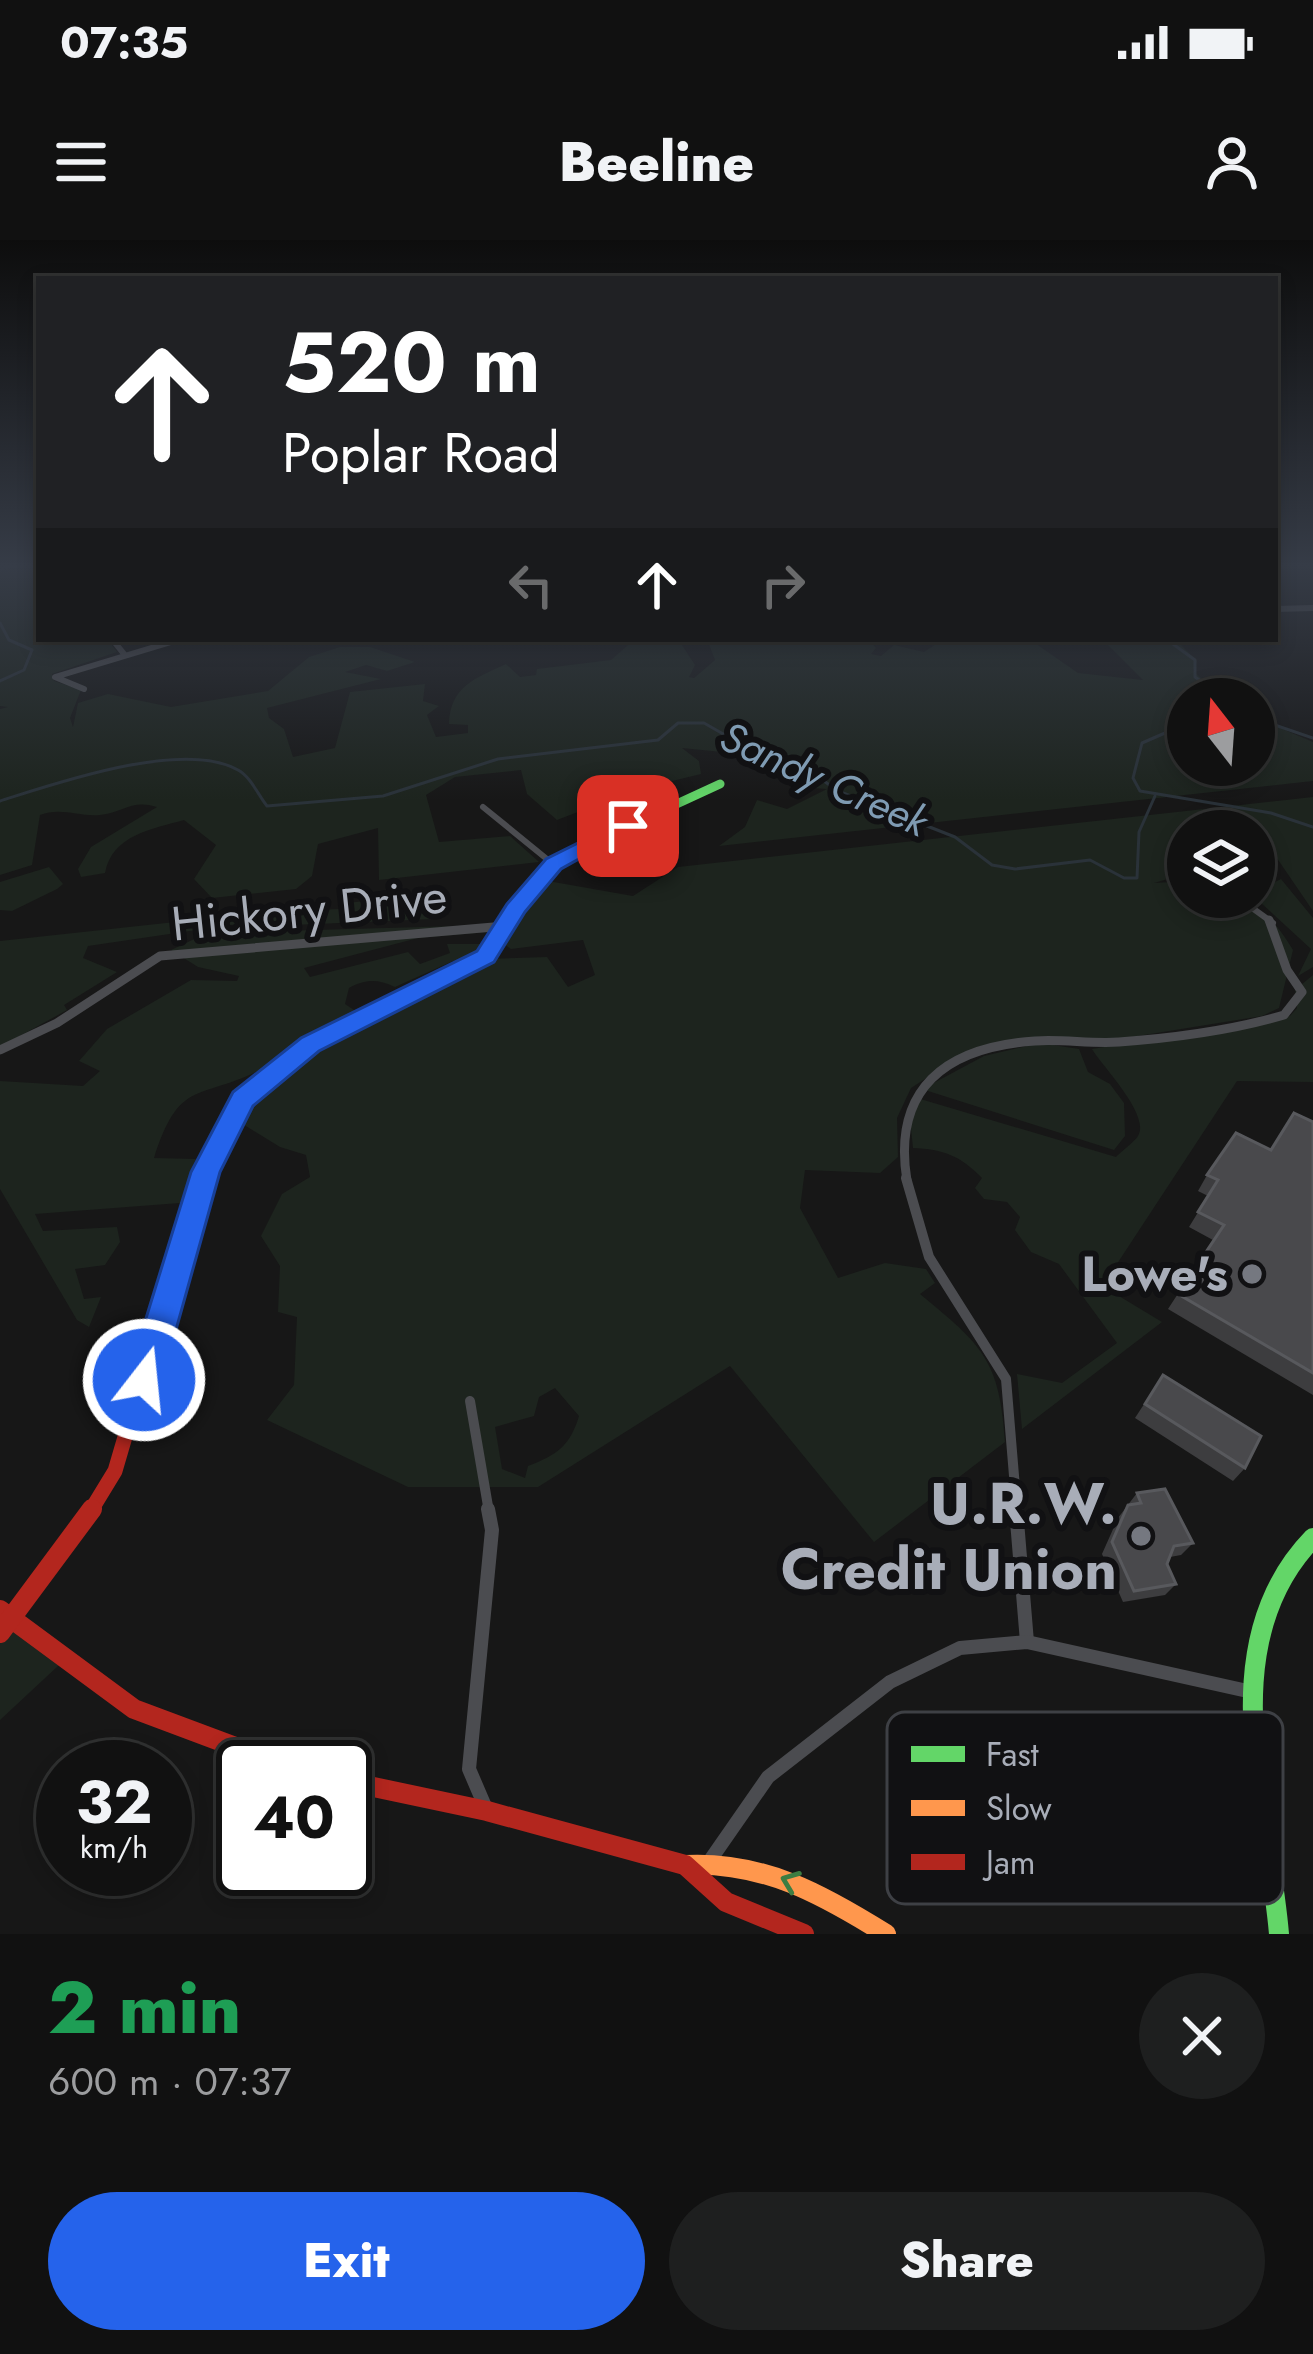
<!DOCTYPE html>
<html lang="en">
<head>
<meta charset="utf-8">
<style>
	body { margin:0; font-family:Jost,sans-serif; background:#1e1f1f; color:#f1f3f6; height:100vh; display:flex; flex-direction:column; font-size:45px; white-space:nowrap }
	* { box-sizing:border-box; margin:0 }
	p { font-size:39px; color:#9c9d9f }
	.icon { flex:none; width:66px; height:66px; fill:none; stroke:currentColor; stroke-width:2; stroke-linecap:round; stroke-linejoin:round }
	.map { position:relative; height:1694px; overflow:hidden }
	.details { display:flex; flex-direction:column; background:#111; flex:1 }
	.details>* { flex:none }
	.hud { position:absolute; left:36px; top:36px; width:1242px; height:366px; border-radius:0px; box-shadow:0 6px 18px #0003,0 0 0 3px #303131; background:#202124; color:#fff; overflow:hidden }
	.needle { width:78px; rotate:343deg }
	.buttons { position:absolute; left:1167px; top:438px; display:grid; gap:24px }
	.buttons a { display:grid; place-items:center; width:108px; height:108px; border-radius:50%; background:#111; box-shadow:0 6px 18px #0003,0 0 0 3px #303131; font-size:60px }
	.speed { position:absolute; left:36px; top:1500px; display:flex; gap:24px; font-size:60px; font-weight:700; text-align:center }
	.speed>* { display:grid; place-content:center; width:156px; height:156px; border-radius:50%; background:#111; box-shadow:0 6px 18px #0003,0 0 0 3px #303131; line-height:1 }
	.speed small { font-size:30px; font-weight:400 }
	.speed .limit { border:6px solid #111; border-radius:18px; background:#fff; color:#111 }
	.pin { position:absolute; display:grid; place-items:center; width:102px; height:102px; color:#fff; margin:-51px; border-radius:24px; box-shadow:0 6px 18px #0006 }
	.me { position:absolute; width:132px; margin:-66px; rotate:16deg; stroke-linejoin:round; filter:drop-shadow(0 0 9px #0008) }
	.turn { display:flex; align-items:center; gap:42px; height:252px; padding:0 48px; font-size:54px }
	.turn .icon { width:156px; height:156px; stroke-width:2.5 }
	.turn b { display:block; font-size:84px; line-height:102px }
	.lanes { display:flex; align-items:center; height:114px; padding:0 48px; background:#0003; justify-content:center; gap:60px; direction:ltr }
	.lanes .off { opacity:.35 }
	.round { display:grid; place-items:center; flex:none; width:126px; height:126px; border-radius:63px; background:#1e1f1f }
	.summary { display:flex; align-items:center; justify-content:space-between; height:204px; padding:0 48px }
	h1 { font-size:72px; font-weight:800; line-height:90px; color:#1e9e55 }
	.button { display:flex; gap:24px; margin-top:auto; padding:24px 48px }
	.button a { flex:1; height:138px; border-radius:72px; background:#2563eb; color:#fff; font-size:48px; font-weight:800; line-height:138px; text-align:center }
	.button a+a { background:#1e1f1f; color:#f1f3f6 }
	.status { display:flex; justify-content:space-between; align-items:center; height:84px; padding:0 60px; background:#111; direction:ltr }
	.status svg { height:33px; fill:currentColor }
	header { display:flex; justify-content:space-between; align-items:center; height:156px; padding:0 48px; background:#111; font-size:54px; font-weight:800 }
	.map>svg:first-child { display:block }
	.green { fill:#1d241e; fill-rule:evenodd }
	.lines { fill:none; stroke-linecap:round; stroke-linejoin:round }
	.stream { stroke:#2a3239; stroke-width:3 }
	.street-far3 { stroke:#4b4c50; stroke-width:6 }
	.street-far2 { stroke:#4b4c50; stroke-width:9 }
	.street-far1 { stroke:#4b4c50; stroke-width:10 }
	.street { stroke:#4b4c50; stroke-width:14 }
	.fast-far2 { stroke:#63d668; stroke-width:9 }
	.fast-far1 { stroke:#63d668; stroke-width:12 }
	.fast { stroke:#63d668; stroke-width:20 }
	.slow { stroke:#ff974d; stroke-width:20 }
	.jam-far1 { stroke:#b3261e; stroke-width:15 }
	.jam { stroke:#b3261e; stroke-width:20 }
	.wall { fill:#3d3d3f }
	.building { fill:#49494c; stroke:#58595d; stroke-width:3 }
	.oneway { stroke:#3e7d42 }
	.route { fill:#2563eb; stroke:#184099; stroke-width:3 }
	.poi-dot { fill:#757880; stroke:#111113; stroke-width:4.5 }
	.labels { text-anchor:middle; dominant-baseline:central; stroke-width:12; stroke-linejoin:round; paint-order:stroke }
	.far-water-label { font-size:42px; font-style:italic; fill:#7f9bb3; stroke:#111113 }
	.street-label { font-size:48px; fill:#a8adb8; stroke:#111113 }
	.poi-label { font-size:48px; font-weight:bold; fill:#a8adb8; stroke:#111113; text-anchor:end }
	.near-poi-label { font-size:57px; font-weight:bold; fill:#a8adb8; stroke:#111113; text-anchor:end }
	.key { fill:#111113; stroke:#3e4045; stroke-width:3 }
	.key-label { font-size:33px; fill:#a8adb8 }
</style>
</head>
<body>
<div class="status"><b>07:35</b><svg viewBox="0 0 49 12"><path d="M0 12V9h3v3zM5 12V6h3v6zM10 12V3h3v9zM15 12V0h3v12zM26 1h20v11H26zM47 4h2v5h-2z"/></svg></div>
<header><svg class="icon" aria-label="menu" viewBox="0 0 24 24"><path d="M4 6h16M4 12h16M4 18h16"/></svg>Beeline<svg class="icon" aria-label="person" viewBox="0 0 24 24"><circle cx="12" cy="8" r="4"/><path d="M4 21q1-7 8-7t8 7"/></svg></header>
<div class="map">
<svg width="1313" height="1694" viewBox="0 0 1313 1694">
	<rect width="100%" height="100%" fill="#171717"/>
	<!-- green -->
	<g class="green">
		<path d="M 39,324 L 39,399 L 107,399 L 117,412 L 52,434 L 54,441 L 81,450 L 70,478 L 73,487 L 78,463 L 108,454 L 171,467 L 268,451 L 309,417 L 340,407 L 370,407 L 415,422 L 387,431 L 366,425 L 345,432 L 381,439 L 267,468 L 269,478 L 284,489 L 293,517 L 335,508 L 350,452 L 425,444 L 423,461 L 439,466 L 427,475 L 436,497 L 468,493 L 468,485 L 449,484 C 450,446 476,438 506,424 L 520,437 L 536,435 L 537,429 L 611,420 L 635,399 L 678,399 L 695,425 L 689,437 L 694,438 L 715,420 L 707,399 L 868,399 L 876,408 L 871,414 L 881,416 L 894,405 L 924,412 L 944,399 L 1029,399 L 1078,433 L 1143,440 L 1102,399 L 1175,399 L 1197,421 L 1193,431 L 1225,459 L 1188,459 L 1188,525 L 1254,525 L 1254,477 L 1313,502 L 1313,541 L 719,606 L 745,587 L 757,560 L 787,569 L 827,549 L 798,547 L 742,514 L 682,508 L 699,521 L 701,534 L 623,553 L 648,574 L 633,580 L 609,560 L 557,580 L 527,554 L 521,530 L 455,537 L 426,555 L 439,602 L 510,596 L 539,622 L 379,640 L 378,588 L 318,604 L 312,636 L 296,649 L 212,658 L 194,639 L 216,605 L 184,580 C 152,589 112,595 105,633 L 81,637 L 78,629 L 91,607 L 157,567 C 132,559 124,572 100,575 C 79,577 61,567 40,575 L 32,625 L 0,635 L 0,469 L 8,467 L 0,466 L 0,325 Z"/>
		<path d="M 1313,557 L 1313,671 L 1270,608 L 1254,604 L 1254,591 L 1188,591 L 1188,607 L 1171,613 L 1171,638 L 1154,643 L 1188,641 L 1188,657 C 1241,657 1264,661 1293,710 L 1279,768 L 1262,776 L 1113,800 L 1032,799 L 959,817 L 911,848 L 897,878 L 898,917 L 880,933 L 805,930 L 800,968 L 838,1038 L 885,1023 L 926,1029 L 935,1043 L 920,1054 C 982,1105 1000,1120 1005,1202 L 874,1302 L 730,1126 L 538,1247 L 408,1247 L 267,1180 L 294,1145 L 297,1077 L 278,1072 L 280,1026 L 261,996 L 282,954 L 310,937 L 306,915 L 280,907 L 236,880 L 258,848 L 280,829 L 487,719 L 547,717 L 568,747 L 595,735 L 583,700 L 511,709 L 502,703 L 548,641 L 633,656 L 678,627 ZM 555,1148 L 579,1176 C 570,1206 557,1215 528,1226 L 525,1238 L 502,1229 L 495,1187 L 534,1176 L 539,1157 Z"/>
		<path d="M 49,627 L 63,644 L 57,649 L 12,671 L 0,670 L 0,642 Z"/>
		<path d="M 1281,639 L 1313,678 L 1313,727 L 1298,736 L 1311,709 L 1261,663 L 1267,646 Z"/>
		<path d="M 436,653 L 445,670 L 434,679 L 269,686 L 259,680 L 267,672 L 340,669 L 347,663 Z"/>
		<path d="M 249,674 L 244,683 L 88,706 L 83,718 L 117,732 L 64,765 L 67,770 L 0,807 L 0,701 Z"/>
		<path d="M 492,685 L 490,692 L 418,698 L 304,728 L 310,737 L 408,712 L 420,724 L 450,713 L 447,704 L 489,704 L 466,723 L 453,721 L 395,747 C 377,739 366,739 349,748 L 345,764 L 357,772 C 324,790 293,814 260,830 C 197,861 180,838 154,918 L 196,919 L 180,963 L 35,974 L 43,991 L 117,987 L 120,1002 L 105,1025 L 75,1029 L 84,1059 L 101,1057 L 89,1087 L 77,1080 L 0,949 L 0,841 L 83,846 L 100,831 L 79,821 L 107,789 L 191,740 L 237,741 L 239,736 L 198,727 L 171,710 L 207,693 Z"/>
		<path d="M 1313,735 L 1313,842 L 1237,841 L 1109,1036 L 1114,1053 L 1162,1082 L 1022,1189 L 1017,1134 L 1062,1143 L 1117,1103 L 1059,1024 L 1031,1012 L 1015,990 L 1020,977 L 1007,962 L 984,959 L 975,948 L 982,938 C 961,916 943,909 913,908 L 910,879 L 917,858 L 1116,917 C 1122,911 1134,902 1138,896 C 1151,875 1101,825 1092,809 L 1290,776 L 1297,768 L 1295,750 Z"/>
		<path d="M 1040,803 L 1079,809 L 1088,832 L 1110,844 L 1124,863 L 1125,896 L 1114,910 L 928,851 L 928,846 L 984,816 Z"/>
		<path d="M 0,1378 L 59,1425 L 0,1480 Z"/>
	</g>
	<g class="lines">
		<!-- stream -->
		<g class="stream">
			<path d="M 0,329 L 26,324"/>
			<path d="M 0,383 L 9,400 L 32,410 L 24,430 L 0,441"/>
			<path d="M 1166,399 L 1195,420 L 1195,437 L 1226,459"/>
			<path d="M 1254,478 L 1313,498"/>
			<path d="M 1188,483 L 1142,503 L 1133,538 L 1140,551 L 1271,573 L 1313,587"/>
			<path d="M 0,561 C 57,543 183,499 238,530 C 251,537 258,555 267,566 L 383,556 L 498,519 L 658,500 L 678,483 L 704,483 L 732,499 L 790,517 L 838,551 L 955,597 L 992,625 L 1015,629 L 1090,620 L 1124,638 L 1137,638 L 1139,592 L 1155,556"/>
		</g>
		<!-- street-far3 -->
		<g class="street-far3">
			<path d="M 1275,369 L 1313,368"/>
			<path d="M 112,399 L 124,414"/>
			<path d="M 84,449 L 55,437 L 181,399"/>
			<path d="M 483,567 L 553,624"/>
			<path d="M 1237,657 L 1273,683"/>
		</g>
		<!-- street-far2 -->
		<g class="street-far2">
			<path d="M 0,810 L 57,783 L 160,716 L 505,686"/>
			<path d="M 907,941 C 892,849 945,807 1035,801 C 1063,799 1091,804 1119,802 C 1174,798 1230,791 1284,775 L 1302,752 L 1287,730 L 1269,680"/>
		</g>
		<!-- street-far1 -->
		<g class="street-far1">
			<path d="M 906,938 L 929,1017 L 1006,1139 L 1017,1272"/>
			<path d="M 470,1161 L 489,1272"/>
		</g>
		<!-- street -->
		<g class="street">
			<path d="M 1016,1269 L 1027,1402"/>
			<path d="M 487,1571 L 469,1529 L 492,1290 L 488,1269"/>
			<path d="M 711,1619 L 768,1537 L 890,1442 L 960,1408 L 1027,1402 L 1252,1452"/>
		</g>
		<!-- fast-far2 -->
		<path class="fast-far2" d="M 508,683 L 539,639 L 566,615 L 720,544"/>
		<!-- fast-far1 -->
		<path class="fast-far1" d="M 200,941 L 232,874 L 283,820 L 485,717 L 510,680"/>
		<!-- fast -->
		<path class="fast" d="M 1279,1694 C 1268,1563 1210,1404 1313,1298"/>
		<!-- slow -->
		<path class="slow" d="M 685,1625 C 763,1621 822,1654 886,1694"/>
		<!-- jam-far1 -->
		<path class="jam-far1" d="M 90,1272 L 115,1231 L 200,941"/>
		<!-- jam -->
		<g class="jam">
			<path d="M 0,1370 L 134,1469 L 289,1527"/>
			<path d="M 0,1393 L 92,1269"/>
			<path d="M 345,1541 L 487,1571 L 685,1625 L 726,1662 L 804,1694"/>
		</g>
	</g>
	<!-- wall -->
	<g class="wall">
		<path d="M 1313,882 L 1313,1155 L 1168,1069 L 1213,1000 L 1189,987 L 1208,956 L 1198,951 L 1207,935 L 1270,910 Z"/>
		<path d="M 1163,1135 L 1245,1228 L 1233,1241 L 1135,1178 Z"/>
		<path d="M 1137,1253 L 1193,1303 L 1181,1315 L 1170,1317 L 1167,1324 L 1176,1344 L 1165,1355 L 1123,1362 L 1102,1314 L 1118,1278 Z"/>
	</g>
	<!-- building -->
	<g class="building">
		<path d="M 1294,873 L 1313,882 L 1313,1133 L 1178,1054 L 1224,985 L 1198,972 L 1218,940 L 1207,935 L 1236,893 L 1271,910 Z"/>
		<path d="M 1163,1135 L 1261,1196 L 1245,1228 L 1145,1164 Z"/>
		<path d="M 1165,1249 L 1193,1303 L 1174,1306 L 1167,1324 L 1176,1344 L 1134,1351 L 1112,1302 L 1128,1265 L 1141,1263 L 1137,1253 Z"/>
	</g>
	<!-- one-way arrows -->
	<defs><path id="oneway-chevron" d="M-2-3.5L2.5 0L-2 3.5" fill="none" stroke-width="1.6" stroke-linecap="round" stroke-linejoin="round" transform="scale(3)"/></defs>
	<use class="oneway" href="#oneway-chevron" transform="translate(790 1641) rotate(-159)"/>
	<!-- sky -->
	<linearGradient id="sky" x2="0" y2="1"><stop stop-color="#0d0d0d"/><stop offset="0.58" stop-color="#363c47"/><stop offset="1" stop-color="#363c47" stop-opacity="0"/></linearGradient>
	<rect width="1313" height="561" fill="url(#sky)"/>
	<!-- route -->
	<path class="route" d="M 620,582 L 638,586 L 561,629 L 525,672 L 494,722 L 319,811 L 253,866 L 220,932 L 162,1140 L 157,1151 L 144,1156 L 132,1151 L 127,1140 L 191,932 L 233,852 L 301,798 L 477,711 L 507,664 L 546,619 Z"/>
	<!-- markers -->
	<g class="poi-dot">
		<circle cx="1252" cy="1034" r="12"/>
		<circle cx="1141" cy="1296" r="12"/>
	</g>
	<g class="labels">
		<!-- far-water labels -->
		<g class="far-water-label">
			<text transform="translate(824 539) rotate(24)">Sandy Creek</text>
		</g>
		<!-- street labels -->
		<g class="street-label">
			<text transform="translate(309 670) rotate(-6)">Hickory Drive</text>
		</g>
		<!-- poi labels -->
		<g class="poi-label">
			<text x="1228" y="1034">Lowe's</text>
		</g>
		<!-- near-poi labels -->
		<g class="near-poi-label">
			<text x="1117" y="1263">U.R.W.<tspan x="1117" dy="66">Credit Union</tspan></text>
		</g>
	</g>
	<!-- legend -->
	<rect x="887" y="1472" width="396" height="192" rx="18" class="key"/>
	<rect x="911" y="1506" width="54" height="16" fill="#63d668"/>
	<rect x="911" y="1560" width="54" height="16" fill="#ff974d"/>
	<rect x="911" y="1614" width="54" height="16" fill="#b3261e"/>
	<g class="key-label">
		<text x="986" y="1526">Fast</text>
		<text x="986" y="1580">Slow</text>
		<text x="986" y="1634">Jam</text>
	</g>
</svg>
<div class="buttons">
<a><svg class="needle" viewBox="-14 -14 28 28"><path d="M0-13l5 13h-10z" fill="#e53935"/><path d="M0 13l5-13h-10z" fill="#9c9d9f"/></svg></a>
<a><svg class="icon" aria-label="layers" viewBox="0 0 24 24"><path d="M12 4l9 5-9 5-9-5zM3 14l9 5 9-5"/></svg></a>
</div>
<div class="speed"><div>32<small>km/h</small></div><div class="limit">40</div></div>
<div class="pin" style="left:628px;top:586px;background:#d93025"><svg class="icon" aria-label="arrive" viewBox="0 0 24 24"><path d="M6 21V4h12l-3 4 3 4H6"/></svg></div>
<svg class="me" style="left:144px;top:1140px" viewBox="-20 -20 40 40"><circle r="17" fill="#2563eb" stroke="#fff" stroke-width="3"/><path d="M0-11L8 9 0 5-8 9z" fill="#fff"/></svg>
<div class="hud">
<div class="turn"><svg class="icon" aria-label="ahead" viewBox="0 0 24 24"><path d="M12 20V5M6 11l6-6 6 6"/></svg><div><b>520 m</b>Poplar Road</div></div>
<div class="lanes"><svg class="icon off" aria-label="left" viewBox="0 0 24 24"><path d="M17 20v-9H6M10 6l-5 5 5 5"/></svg><svg class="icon" aria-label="ahead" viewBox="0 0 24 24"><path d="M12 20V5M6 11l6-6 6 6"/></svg><svg class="icon off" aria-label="right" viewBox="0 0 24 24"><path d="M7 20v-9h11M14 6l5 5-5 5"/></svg></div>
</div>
</div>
<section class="details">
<div class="summary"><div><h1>2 min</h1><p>600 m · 07:37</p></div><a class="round"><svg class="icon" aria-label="close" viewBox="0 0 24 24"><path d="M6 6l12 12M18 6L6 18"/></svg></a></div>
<div class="button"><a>Exit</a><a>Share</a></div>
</section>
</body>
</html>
